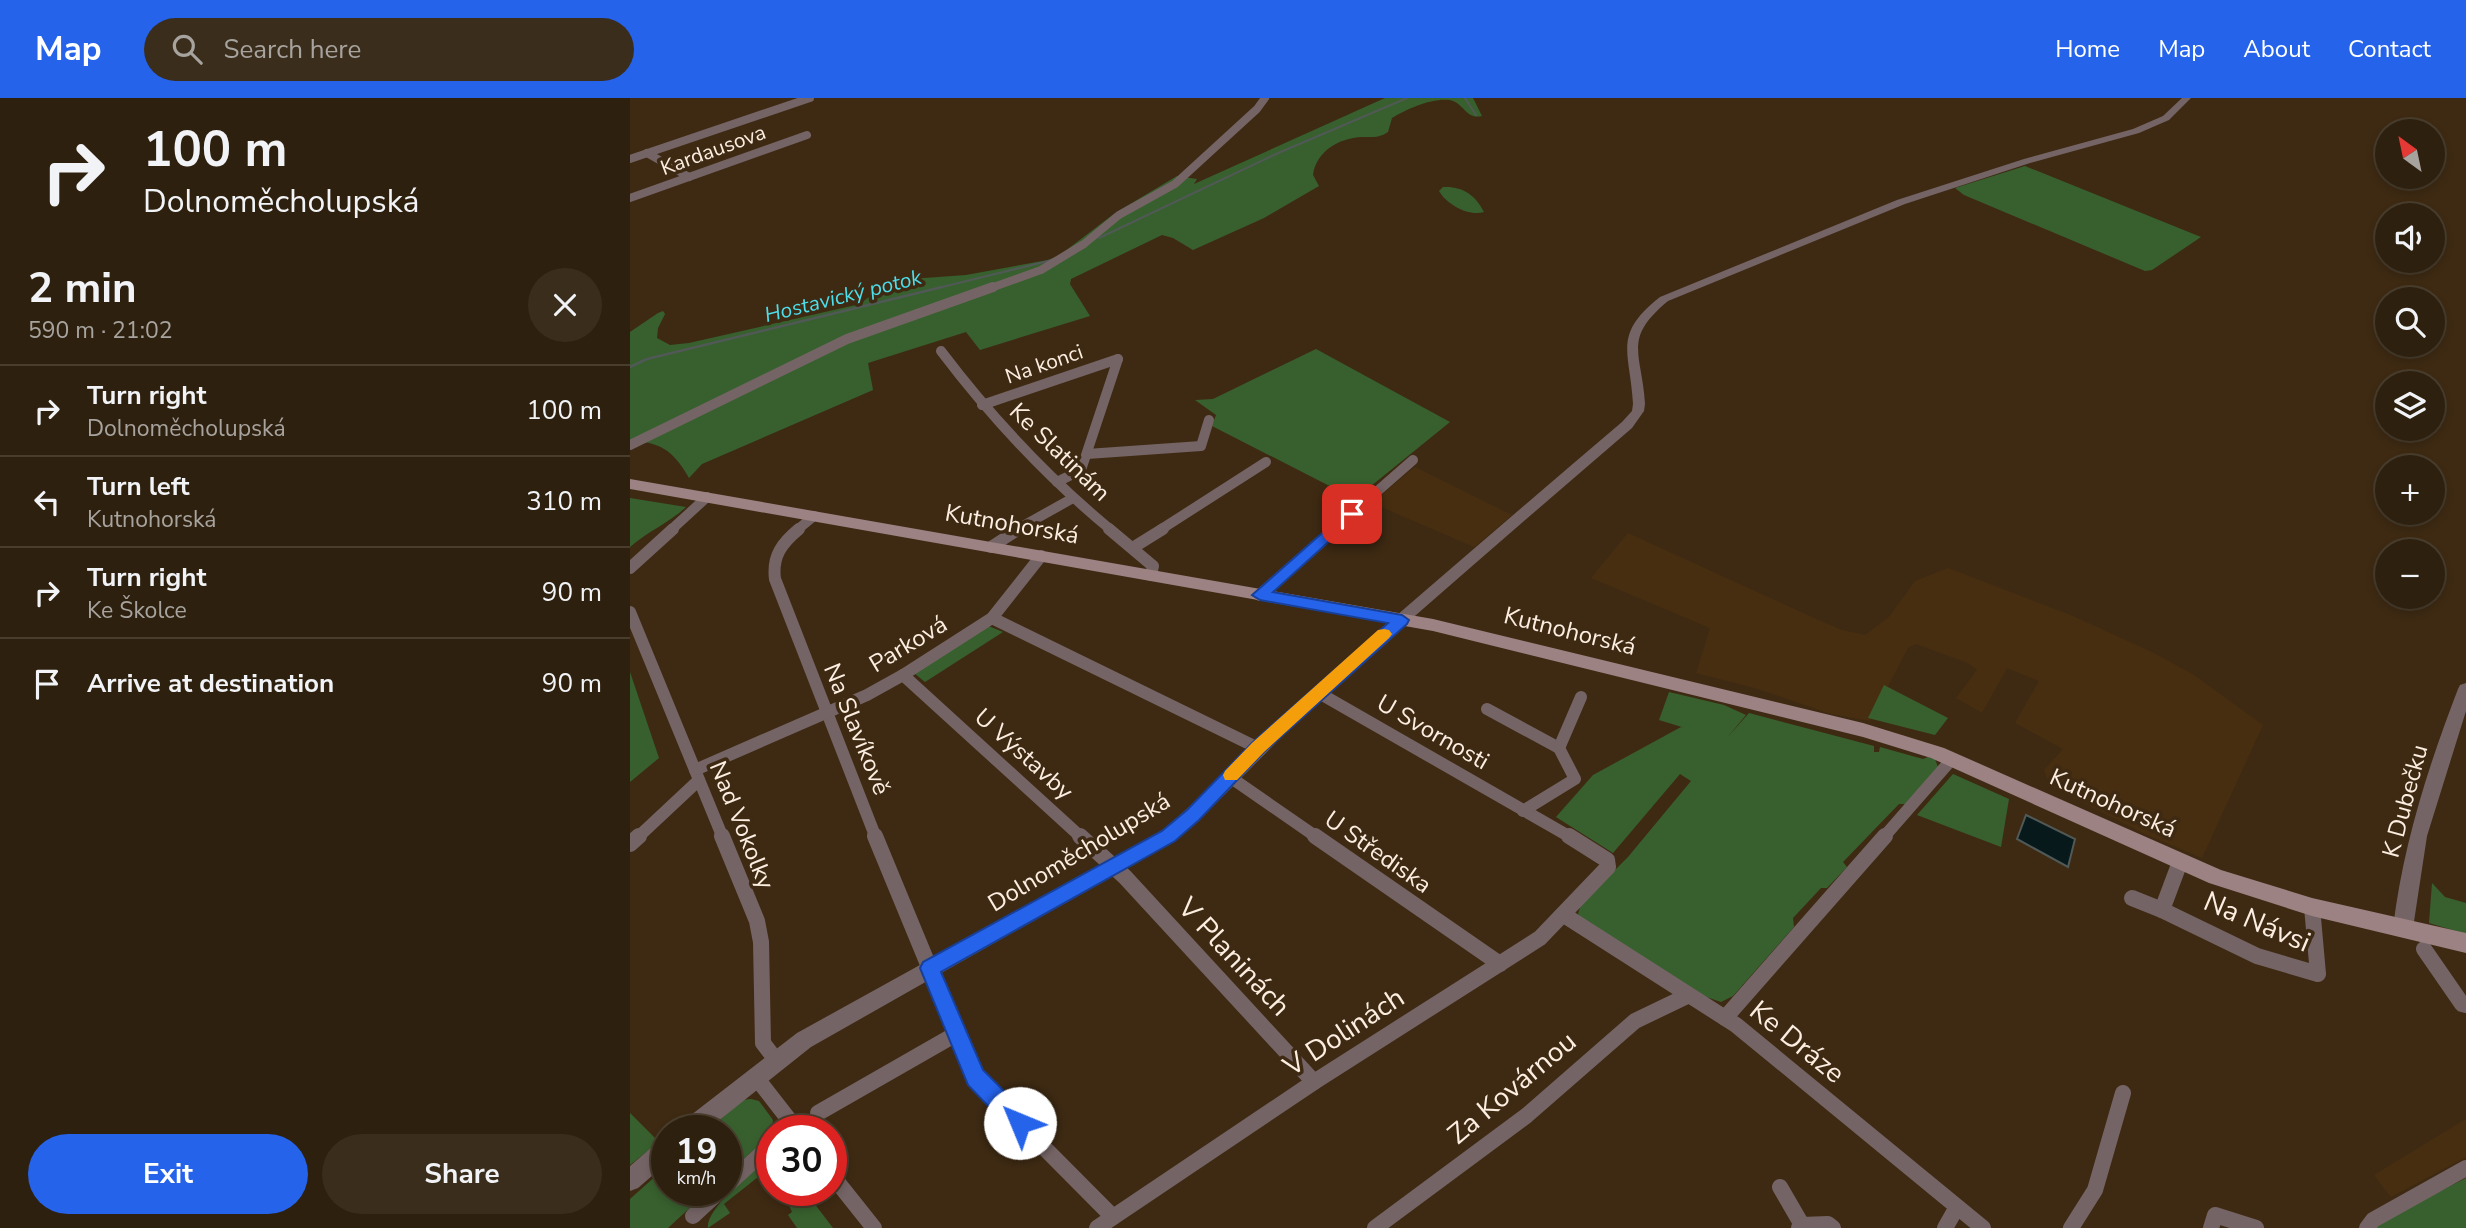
<!DOCTYPE html>
<html lang="en">
<head>
<meta charset="utf-8">
<style>
	body { margin:0; font-family:"Nunito Sans",sans-serif; background:#3a2d1c; color:#f1f3f6; height:100vh; display:flex; flex-direction:column; font-size:26px; white-space:nowrap }
	* { box-sizing:border-box; margin:0 }
	p { font-size:23px; color:#a7a39e }
	.icon { flex:none; width:38px; height:38px; fill:none; stroke:currentColor; stroke-width:2; stroke-linecap:round; stroke-linejoin:round }
	.map { position:relative; flex:1; overflow:hidden }
	.details { display:flex; flex-direction:column; background:#2e200e; width:630px }
	.details>* { flex:none }
	.guide { background:#2e200e; color:#f1f3f6; overflow:hidden }
	.needle { width:46px; rotate:327deg }
	.buttons { position:absolute; left:1745px; top:21px; display:grid; gap:14px }
	.buttons a { display:grid; place-items:center; width:70px; height:70px; border-radius:50%; background:#2e200e; box-shadow:0 4px 10px #0003,0 0 0 2px #493e2e; font-size:35px }
	.speed { position:absolute; left:21px; top:1017px; display:flex; gap:14px; font-size:35px; font-weight:700; text-align:center }
	.speed>* { display:grid; place-content:center; width:91px; height:91px; border-radius:50%; background:#2e200e; box-shadow:0 4px 10px #0003,0 0 0 2px #493e2e; line-height:1 }
	.speed small { font-size:18px; font-weight:400 }
	.speed .limit { border:10px solid #d22; background:#fff; color:#111 }
	.pin { position:absolute; display:grid; place-items:center; width:60px; height:60px; color:#fff; margin:-30px; border-radius:14px; box-shadow:0 4px 10px #0006 }
	.me { position:absolute; width:77px; margin:-38px; rotate:315deg; stroke-linejoin:round; filter:drop-shadow(0 0 5px #0008) }
	.turn { display:flex; align-items:center; gap:24px; height:147px; padding:0 28px; font-size:32px }
	.turn .icon { width:91px; height:91px; stroke-width:2.5 }
	.turn b { display:block; font-size:49px; line-height:60px }
	.round { display:grid; place-items:center; flex:none; width:74px; height:74px; border-radius:37px; background:#3a2d1c }
	.overview { display:flex; align-items:center; justify-content:space-between; height:119px; padding:0 28px }
	h1 { font-size:42px; font-weight:700; line-height:52px }
	.button { display:flex; gap:14px; margin-top:auto; padding:14px 28px }
	.button a { flex:1; height:80px; border-radius:42px; background:#2563eb; color:#fff; font-size:28px; font-weight:700; line-height:80px; text-align:center }
	.button a+a { background:#3a2d1c; color:#f1f3f6 }
	ul { padding:0; list-style:none }
	li { display:flex; align-items:center; gap:21px; height:91px; padding:0 28px; border-top:2px solid #493e2e }
	li div { flex:1 }
	li b { display:block; font-size:26px }
	li em { font-style:normal }
	header { display:flex; align-items:center; gap:42px; box-sizing:border-box; height:98px; padding:0 35px; background:#2563eb; color:#fff }
	header strong { font-size:33px }
	nav { display:flex; gap:38px; margin-inline-start:auto; font-size:24px }
	.search { width:490px; height:63px; background:#3a2d1c; display:flex; align-items:center; gap:18px; box-sizing:border-box; padding:0 24px; border-radius:38px; color:#a7a39e; font-size:26px }
	main { display:flex; flex:1; min-height:0 }
	.map>svg:first-child { display:block }
	.built { fill:#472e10 }
	.green { fill:#38602e }
	.water { fill:#07191b; stroke:#505956; stroke-width:2 }
	.lines { fill:none; stroke-linecap:round; stroke-linejoin:round }
	.stream-far1 { stroke:#505956; stroke-width:2 }
	.stream { stroke:#505956; stroke-width:2.5 }
	.minor-far3 { stroke:#756465; stroke-width:8 }
	.minor-far2 { stroke:#756465; stroke-width:10 }
	.minor-far1 { stroke:#756465; stroke-width:12 }
	.minor { stroke:#756465; stroke-width:16 }
	.tertiary { fill:#756465; fill-rule:evenodd }
	.secondary { fill:#9c8283; fill-rule:evenodd }
	.route { fill:#2563eb; stroke:#184099; stroke-width:2 }
	.slow { fill:#f59e0b }
	.labels { text-anchor:middle; dominant-baseline:central; stroke-width:7; stroke-linejoin:round; paint-order:stroke }
	.far-street-label { font-size:21px; fill:#fceee1; stroke:#3e2a13 }
	.far-water-label { font-size:21px; font-style:italic; fill:#4ddeeb; stroke:#3e2a13 }
	.street-label { font-size:24px; fill:#fceee1; stroke:#3e2a13 }
	.near-street-label { font-size:28px; fill:#fceee1; stroke:#3e2a13 }
</style>
</head>
<body>
<header>
<strong>Map</strong>
<div class="search"><svg class="icon" aria-label="search" viewBox="0 0 24 24"><circle cx="10" cy="10" r="6"/><path d="M15 15l6 6"/></svg>Search here</div>
<nav><a>Home</a><a>Map</a><a>About</a><a>Contact</a></nav>
</header>
<main>
<section class="details">
<div class="guide">
<div class="turn"><svg class="icon" aria-label="right" viewBox="0 0 24 24"><path d="M7 20v-9h11M14 6l5 5-5 5"/></svg><div><b>100 m</b>Dolnoměcholupská</div></div>
</div>
<div class="overview"><div><h1>2 min</h1><p>590 m · 21:02</p></div><a class="round"><svg class="icon" aria-label="close" viewBox="0 0 24 24"><path d="M6 6l12 12M18 6L6 18"/></svg></a></div>
<ul>
<li><svg class="icon" aria-label="right" viewBox="0 0 24 24"><path d="M7 20v-9h11M14 6l5 5-5 5"/></svg><div><b>Turn right</b><p>Dolnoměcholupská</p></div><em>100 m</em></li>
<li><svg class="icon" aria-label="left" viewBox="0 0 24 24"><path d="M17 20v-9H6M10 6l-5 5 5 5"/></svg><div><b>Turn left</b><p>Kutnohorská</p></div><em>310 m</em></li>
<li><svg class="icon" aria-label="right" viewBox="0 0 24 24"><path d="M7 20v-9h11M14 6l5 5-5 5"/></svg><div><b>Turn right</b><p>Ke Školce</p></div><em>90 m</em></li>
<li><svg class="icon" aria-label="arrive" viewBox="0 0 24 24"><path d="M6 21V4h12l-3 4 3 4H6"/></svg><div><b>Arrive at destination</b></div><em>90 m</em></li>
</ul>
<div class="button"><a>Exit</a><a>Share</a></div>
</section>
<div class="map">
<svg width="1836" height="1130" viewBox="0 0 1836 1130">
	<rect width="100%" height="100%" fill="#3e2a13"/>
	<!-- built -->
	<g class="built">
		<path d="M 785,369 L 882,417 L 844,449 L 742,405 Z"/>
		<path d="M 998,435 L 1182,519 L 1212,532 L 1235,537 L 1259,519 L 1285,483 L 1318,470 L 1443,518 L 1524,555 L 1564,577 L 1633,627 L 1572,760 L 1515,736 L 1420,688 L 1414,672 L 1433,651 L 1385,625 L 1409,583 L 1377,570 L 1352,615 L 1326,600 L 1347,572 L 1338,565 L 1286,546 L 1278,550 L 1240,623 L 1201,616 L 1128,591 L 1066,575 L 1080,530 L 961,480 Z"/>
		<path d="M 1836,1021 L 1836,1059 L 1761,1099 L 1744,1077 Z"/>
	</g>
	<!-- green -->
	<g class="green">
		<path d="M 755,0 L 843,0 L 852,18 C 836,22 834,5 820,2 C 801,0 777,11 762,20 L 758,34 C 749,40 743,39 732,39 C 708,40 686,54 683,77 L 689,88 L 634,120 L 563,152 L 543,140 L 532,137 L 441,181 L 440,186 L 460,218 L 350,252 L 336,234 L 238,265 L 243,292 L 72,366 L 59,380 C 45,355 30,342 0,344 L 0,234 L 28,215 L 33,213 L 35,216 L 28,230 L 27,240 L 40,247 L 59,245 L 230,206 L 240,198 L 242,186 L 253,183 L 336,177 L 418,162 L 430,157 L 485,115 L 547,78 L 567,81 L 564,86 Z"/>
		<path d="M 1395,68 L 1571,139 L 1522,172 L 1515,173 L 1334,97 L 1325,90 Z"/>
		<path d="M 813,89 C 833,88 845,97 854,114 C 839,119 816,106 809,93 Z"/>
		<path d="M 686,251 L 820,324 L 725,401 L 582,328 L 586,317 L 565,302 L 583,301 Z"/>
		<path d="M 0,400 L 56,409 C 39,425 18,433 0,449 Z"/>
		<path d="M 356,527 L 373,534 L 295,584 L 284,575 Z"/>
		<path d="M 0,574 L 29,660 L 0,684 Z"/>
		<path d="M 1254,587 L 1318,620 L 1305,637 L 1238,620 Z"/>
		<path d="M 1039,594 L 1094,607 L 1116,617 L 1096,641 L 1119,615 L 1244,648 L 1244,654 L 1249,654 L 1250,649 L 1293,661 L 1298,659 L 1305,661 L 1308,669 L 1276,706 L 1269,706 L 1213,764 L 1217,769 L 1197,790 L 1191,790 L 1163,820 L 1164,829 L 1103,898 L 1091,904 L 1062,894 L 952,823 L 948,816 L 951,806 L 998,759 L 1061,683 L 1050,676 L 983,755 L 926,719 L 963,677 L 1051,629 L 1055,630 L 1029,622 Z"/>
		<path d="M 1323,676 L 1379,701 L 1371,749 L 1287,717 Z"/>
		<path d="M 1802,785 L 1815,799 L 1836,805 L 1836,836 L 1799,825 Z"/>
		<path d="M 121,1001 L 129,1003 L 143,1022 L 141,1033 L 132,1042 L 133,1044 L 96,1076 L 96,1032 L 78,1032 L 112,1002 Z"/>
		<path d="M 0,1015 L 29,1044 L 0,1067 Z"/>
		<path d="M 142,1058 L 142,1083 L 137,1072 L 94,1106 L 100,1115 L 78,1130 C 75,1110 126,1071 142,1058 Z"/>
		<path d="M 37,1068 L 37,1092 L 79,1092 L 38,1130 L 0,1130 L 0,1101 Z"/>
		<path d="M 1836,1080 L 1836,1130 L 1742,1130 L 1742,1128 Z"/>
		<path d="M 142,1090 L 142,1092 L 174,1092 L 203,1130 L 167,1130 L 158,1117 L 162,1114 L 155,1098 L 148,1102 L 140,1091 Z"/>
	</g>
	<!-- water -->
	<path class="water" d="M 1396,717 L 1445,741 L 1438,769 L 1387,741 Z"/>
	<g class="lines">
		<!-- stream-far1 -->
		<g class="stream-far1">
			<path d="M 835,0 L 846,17"/>
			<path d="M 469,140 L 646,56 L 777,0"/>
			<path d="M 304,191 L 422,162"/>
		</g>
		<!-- stream -->
		<path class="stream" d="M 0,269 L 17,261 L 312,189"/>
		<!-- minor-far3 -->
		<g class="minor-far3">
			<path d="M 17,55 L 59,79"/>
			<path d="M 0,61 L 180,0"/>
			<path d="M 0,100 L 177,37"/>
			<path d="M 358,191 L 411,172 L 454,146 L 489,117 L 545,86 L 627,11 L 635,0"/>
		</g>
		<!-- minor-far2 -->
		<g class="minor-far2">
			<path d="M 311,253 C 361,319 417,379 481,432"/>
			<path d="M 352,307 L 488,261"/>
			<path d="M 0,347 L 217,241 L 363,189"/>
			<path d="M 457,356 L 571,348 L 579,322"/>
			<path d="M 427,384 L 451,372 L 488,261"/>
			<path d="M 41,432 L 77,399"/>
			<path d="M 167,432 L 184,418"/>
			<path d="M 386,432 L 443,400"/>
			<path d="M 530,432 L 636,364"/>
			<path d="M 703,432 L 783,362"/>
		</g>
		<!-- minor-far1 -->
		<g class="minor-far1">
			<path d="M 169,431 C 152,445 142,458 145,481 L 246,740"/>
			<path d="M 479,431 L 523,468 L 521,477"/>
			<path d="M 361,449 L 389,431"/>
			<path d="M 504,449 L 533,431"/>
			<path d="M 0,470 L 43,431"/>
			<path d="M 630,497 L 705,431"/>
			<path d="M 0,514 L 93,740"/>
			<path d="M 362,520 L 628,650"/>
			<path d="M 273,577 L 452,740"/>
			<path d="M 689,595 L 942,740"/>
			<path d="M 857,611 L 929,650 L 945,681 L 893,713"/>
			<path d="M 929,650 L 951,599"/>
			<path d="M 65,672 L 237,597 L 273,577 L 362,520 L 411,458"/>
			<path d="M 600,679 L 688,740"/>
			<path d="M 7,740 L 69,682"/>
			<path d="M 1253,740 L 1322,661"/>
		</g>
		<!-- minor -->
		<g class="minor">
			<path d="M 92,738 L 127,823 L 131,844 L 133,945 L 146,962"/>
			<path d="M 245,738 L 345,980 L 483,1119"/>
			<path d="M 450,738 L 495,779 L 684,984"/>
			<path d="M 685,738 L 870,866"/>
			<path d="M 0,746 L 9,738"/>
			<path d="M 1550,764 L 1532,812 L 1627,858 L 1688,876 L 1682,809"/>
			<path d="M 1502,800 L 1532,812"/>
			<path d="M 934,817 L 1106,927 L 1353,1130"/>
			<path d="M 1794,851 L 1832,906 L 1836,907"/>
			<path d="M 1095,920 L 1255,738"/>
			<path d="M 125,978 L 167,1032"/>
			<path d="M 188,1015 L 326,936"/>
			<path d="M 201,1076 L 244,1130"/>
			<path d="M 96,1088 L 142,1046"/>
			<path d="M 1150,1089 L 1172,1127"/>
			<path d="M 63,1118 L 91,1092"/>
			<path d="M 467,1130 L 684,984 L 910,840 L 978,769 L 977,762 L 939,738"/>
			<path d="M 745,1130 L 896,1018 L 1005,923 L 1057,898"/>
			<path d="M 1169,1130 L 1172,1127 L 1198,1126 L 1203,1130"/>
			<path d="M 1315,1130 L 1327,1109"/>
			<path d="M 1441,1130 L 1465,1092 L 1493,995"/>
			<path d="M 1581,1130 L 1585,1117 L 1626,1130"/>
			<path d="M 1737,1130 L 1743,1122 L 1836,1070"/>
		</g>
		<!-- tertiary -->
		<g class="tertiary">
			<path d="M 1552,0 L 1561,0 L 1539,22 L 1509,35 L 1400,65 L 1275,106 L 1038,203 C 992,241 1012,255 1015,306 L 1014,313 L 1002,330 C 893,424 784,517 678,614 C 632,656 592,703 544,743 L 181,949 L 77,1032 L 49,1032 L 52,1024 L 167,935 L 532,733 C 579,693 621,647 667,605 C 774,510 883,417 992,324 L 1002,313 L 1003,306 C 1000,253 982,237 1030,199 L 1267,102 L 1394,61 L 1503,31 L 1533,18 Z"/>
			<path d="M 1836,585 L 1836,613 L 1797,738 L 1783,830 L 1780,836 L 1773,838 L 1766,836 L 1763,830 C 1773,747 1798,669 1828,591 L 1830,587 Z"/>
			<path d="M 37,1040 L 37,1065 L 8,1090 L 0,1093 L 0,1068 L 29,1043 Z"/>
		</g>
		<!-- secondary -->
		<path class="secondary" d="M 0,381 L 803,521 L 1233,625 L 1314,650 L 1591,772 L 1682,800 L 1836,835 L 1836,855 L 1682,818 L 1579,785 L 1301,660 L 1233,639 L 803,533 L 0,391 Z"/>
	</g>
	<!-- route -->
	<path class="route" d="M 722,411 L 729,416 L 726,419 L 643,494 L 772,517 L 779,522 L 777,526 L 634,654 L 569,722 L 545,743 L 311,874 L 353,972 L 398,1017 L 401,1025 L 398,1033 L 390,1036 L 382,1033 L 338,987 L 290,870 L 293,864 L 532,733 L 557,712 L 622,645 L 758,525 L 630,502 L 622,497 L 717,413 Z"/>
	<!-- slow -->
	<path class="slow" d="M 754,531 L 759,532 L 762,536 L 759,540 L 634,654 L 607,682 L 595,682 L 593,677 L 595,673 L 622,645 L 748,532 Z"/>
	<g class="labels">
		<!-- far-street labels -->
		<g class="far-street-label">
			<text transform="translate(83 52) rotate(-20)">Kardausova</text>
			<text transform="translate(414 266) rotate(-19)">Na konci</text>
		</g>
		<!-- far-water labels -->
		<g class="far-water-label">
			<text transform="translate(213 198) rotate(-14)">Hostavický potok</text>
		</g>
		<!-- street labels -->
		<g class="street-label">
			<text transform="translate(430 354) rotate(44)">Ke Slatinám</text>
			<text transform="translate(382 426) rotate(10)">Kutnohorská</text>
			<text transform="translate(940 533) rotate(14)">Kutnohorská</text>
			<text transform="translate(278 546) rotate(-31)">Parková</text>
			<text transform="translate(227 631) rotate(68)">Na Slavíkově</text>
			<text transform="translate(803 634) rotate(30)">U Svornosti</text>
			<text transform="translate(394 656) rotate(42)">U Výstavby</text>
			<text transform="translate(1775 703) rotate(-75)">K Dubečku</text>
			<text transform="translate(1483 705) rotate(24)">Kutnohorská</text>
			<text transform="translate(112 727) rotate(68)">Nad Vokolky</text>
			<text transform="translate(449 754) rotate(-31)">Dolnoměcholupská</text>
			<text transform="translate(748 754) rotate(35)">U Střediska</text>
		</g>
		<!-- near-street labels -->
		<g class="near-street-label">
			<text transform="translate(1627 824) rotate(23)">Na Návsi</text>
			<text transform="translate(604 859) rotate(47)">V Planinách</text>
			<text transform="translate(714 934) rotate(-33)">V Dolinách</text>
			<text transform="translate(1167 944) rotate(39)">Ke Dráze</text>
			<text transform="translate(882 990) rotate(-40)">Za Kovárnou</text>
		</g>
	</g>
</svg>
<div class="buttons">
<a><svg class="needle" viewBox="-14 -14 28 28"><path d="M0-13l5 13h-10z" fill="#e53935"/><path d="M0 13l5-13h-10z" fill="#a7a39e"/></svg></a>
<a><svg class="icon" aria-label="sound" viewBox="0 0 24 24"><path d="M4 9h4l5-4v14l-5-4H4zM17 9q2 3 0 6"/></svg></a>
<a><svg class="icon" aria-label="search" viewBox="0 0 24 24"><circle cx="10" cy="10" r="6"/><path d="M15 15l6 6"/></svg></a>
<a><svg class="icon" aria-label="layers" viewBox="0 0 24 24"><path d="M12 4l9 5-9 5-9-5zM3 14l9 5 9-5"/></svg></a>
<a>+</a>
<a>−</a>
</div>
<div class="speed"><div>19<small>km/h</small></div><div class="limit">30</div></div>
<div class="pin" style="left:722px;top:416px;background:#d93025"><svg class="icon" aria-label="arrive" viewBox="0 0 24 24"><path d="M6 21V4h12l-3 4 3 4H6"/></svg></div>
<svg class="me" style="left:390px;top:1025px" viewBox="-20 -20 40 40"><circle r="19" fill="#fff"/><path d="M0-13L10 11 0 6-10 11z" fill="#2563eb"/></svg>
</div>
</main>
</body>
</html>
